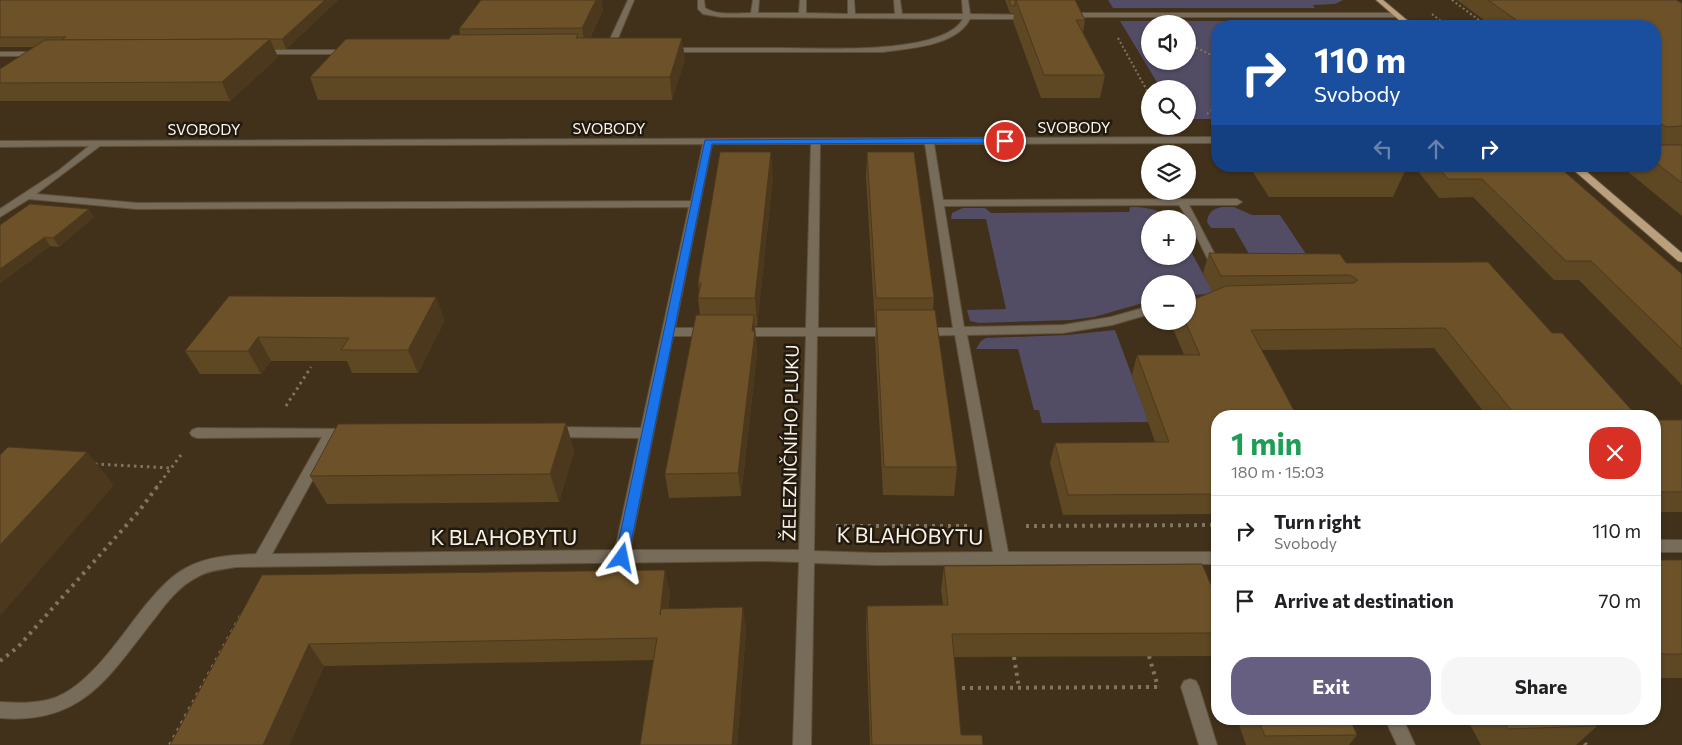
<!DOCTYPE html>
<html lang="en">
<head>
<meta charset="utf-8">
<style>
	body { margin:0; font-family:Commissioner,sans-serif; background:#f6f6f6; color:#202124; height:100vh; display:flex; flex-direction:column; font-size:19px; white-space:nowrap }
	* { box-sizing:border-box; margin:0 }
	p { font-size:16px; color:#757577 }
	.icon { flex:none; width:28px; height:28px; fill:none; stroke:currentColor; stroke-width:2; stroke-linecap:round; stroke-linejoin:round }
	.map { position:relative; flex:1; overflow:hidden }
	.drawer { position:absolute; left:1211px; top:410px; width:450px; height:315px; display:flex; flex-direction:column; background:#fff; border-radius:20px; box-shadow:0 1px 4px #0004 }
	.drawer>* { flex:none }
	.banner { position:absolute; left:1211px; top:20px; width:450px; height:152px; border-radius:20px; box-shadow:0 1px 4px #0004; background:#1a4fa0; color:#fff; overflow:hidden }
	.controls { position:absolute; left:1141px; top:15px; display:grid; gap:10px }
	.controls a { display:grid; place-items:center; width:55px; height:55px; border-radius:50%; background:#fff; box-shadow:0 1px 4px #0004; font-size:25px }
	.pin { position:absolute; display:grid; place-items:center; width:42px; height:42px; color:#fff; margin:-21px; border:2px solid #fff; border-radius:50%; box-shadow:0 1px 5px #0007 }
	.me { position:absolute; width:55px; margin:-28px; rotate:12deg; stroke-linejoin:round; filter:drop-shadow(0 0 4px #0008) }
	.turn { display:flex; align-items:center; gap:18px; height:105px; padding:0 20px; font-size:22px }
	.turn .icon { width:65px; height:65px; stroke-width:2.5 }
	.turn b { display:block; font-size:35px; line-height:42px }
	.lanes { display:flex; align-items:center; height:48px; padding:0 20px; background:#0003; justify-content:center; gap:25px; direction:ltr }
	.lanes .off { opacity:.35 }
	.round { display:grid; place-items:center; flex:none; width:52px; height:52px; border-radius:20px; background:#f6f6f6 }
	.overview { display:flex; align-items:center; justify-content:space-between; height:85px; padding:0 20px }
	h1 { font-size:30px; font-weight:700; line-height:38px; color:#1e9e55 }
	.cta { display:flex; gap:10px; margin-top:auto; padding:10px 20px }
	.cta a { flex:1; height:58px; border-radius:20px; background:#665f82; color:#fff; font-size:20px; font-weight:700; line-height:58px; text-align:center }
	.cta a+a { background:#f6f6f6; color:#202124 }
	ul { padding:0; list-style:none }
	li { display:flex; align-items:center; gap:15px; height:70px; padding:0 20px; border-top:1px solid #e0e0e0 }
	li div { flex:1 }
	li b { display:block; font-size:19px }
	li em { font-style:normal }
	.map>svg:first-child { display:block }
	.green { fill:#524c65; fill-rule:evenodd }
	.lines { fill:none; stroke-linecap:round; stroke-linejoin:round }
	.minor-casing { stroke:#5f503a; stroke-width:2 }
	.major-casing { stroke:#5f503a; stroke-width:2 }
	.path-far2 { stroke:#817460; stroke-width:2; stroke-dasharray:2 2.5; stroke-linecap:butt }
	.path-far1 { stroke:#817460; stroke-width:3; stroke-dasharray:2.5 4; stroke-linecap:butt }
	.path { stroke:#817460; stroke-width:4; stroke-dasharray:3 5; stroke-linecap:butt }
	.minor { fill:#776b5a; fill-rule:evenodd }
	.major { fill:#baa07d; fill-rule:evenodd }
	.wall { fill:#5e4723 }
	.shaded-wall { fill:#4c391d }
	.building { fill:#6d5229; stroke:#4c391d }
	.route { fill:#1a73e8; stroke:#114b97 }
	.labels { text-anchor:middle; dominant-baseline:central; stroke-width:5; stroke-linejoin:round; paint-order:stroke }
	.far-street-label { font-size:15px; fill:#fcf2e4; stroke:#211a10 }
	.street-label { font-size:18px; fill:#fcf2e4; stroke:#211a10 }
	.near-street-label { font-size:21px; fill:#fcf2e4; stroke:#211a10 }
</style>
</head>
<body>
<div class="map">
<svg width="1682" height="745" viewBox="0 0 1682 745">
	<rect width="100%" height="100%" fill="#41311a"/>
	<!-- green -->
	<g class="green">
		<path d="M 1108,0 L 1343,0 L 1335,4 L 1313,5 L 1315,8 L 1113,8 Z"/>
		<path d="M 1120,21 L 1319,21 L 1367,26 L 1218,26 L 1217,119 L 1188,119 L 1188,89 L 1161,89 ZM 1150,24 L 1188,24 L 1188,61 L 1150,61 Z"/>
		<path d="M 1130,207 C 1146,207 1158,209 1172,219 L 1150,219 L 1150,256 L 1188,256 L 1188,246 L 1214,294 L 1188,295 L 1188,284 L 1150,284 L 1150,301 L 1094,317 L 1070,320 L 979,323 L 970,321 L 967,310 L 1006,309 L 986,219 L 951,219 L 952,213 L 963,208 L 985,208 L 991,213 L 1129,212 Z"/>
		<path d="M 1222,207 L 1234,207 L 1252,215 L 1280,215 L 1318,272 L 1260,273 L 1234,228 L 1211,228 L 1207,222 C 1208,212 1213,209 1222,207 Z"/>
		<path d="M 1115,330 L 1149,422 L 1042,423 L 1039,410 L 1034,410 L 1018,349 L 976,349 L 981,341 L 986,338 L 1067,335 Z"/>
	</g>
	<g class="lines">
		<defs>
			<g id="minor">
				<path d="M 628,0 L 634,0 L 613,50 L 606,52 L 605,50 Z"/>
				<path d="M 698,0 L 704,0 L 705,8 C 718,16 737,13 751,13 L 753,0 L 759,0 L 758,13 L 799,13 L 800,0 L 806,0 L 806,13 L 848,14 L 848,0 L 854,0 L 855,14 L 895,14 L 894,0 L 900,0 L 902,14 L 963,14 L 962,0 L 968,0 L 970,14 L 1029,15 L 1033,17 L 1029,19 L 970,19 C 956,46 911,48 883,52 L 664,52 L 664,48 L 667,48 C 704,48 741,48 778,48 C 817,48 943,56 963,19 L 721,17 L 703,14 L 698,9 Z"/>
				<path d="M 1063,13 L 1396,13 L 1400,15 L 1396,17 L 1063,17 Z"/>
				<path d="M 257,50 L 350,50 L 354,52 L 350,54 L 260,54 L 256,52 Z"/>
				<path d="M 0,52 L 40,52 L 44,54 L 40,56 L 0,56 Z"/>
				<path d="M 1218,137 L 1218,143 L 934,144 L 943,200 L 1237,199 L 1242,202 L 1237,205 L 1189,205 L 1222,268 L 1217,271 L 1212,268 L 1188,219 L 1179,205 L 944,206 L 964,327 L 1063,325 L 1111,317 L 1150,306 L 1150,314 L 1112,325 L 1063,333 L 967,335 L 1008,552 L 1218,552 L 1218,564 L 876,565 L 814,563 L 811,745 L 793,745 L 799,562 L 765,561 L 236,567 C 223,569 210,570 199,576 C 180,585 167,602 155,618 C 109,676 83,725 0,718 L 0,702 C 18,703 39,704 57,697 C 92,682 121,636 144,607 C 156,593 169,577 186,568 C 207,556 232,555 256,554 L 322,437 L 197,438 L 192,436 L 190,433 L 192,430 L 197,428 L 354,429 L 356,432 L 354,435 L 336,437 L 272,554 L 615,550 L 639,438 L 552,437 L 547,435 L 545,432 L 547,429 L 552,427 L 641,428 L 689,207 L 137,209 L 29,199 L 0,217 L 0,209 L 58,171 L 89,146 L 0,147 L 0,141 ZM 703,144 L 691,201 L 137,203 L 36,194 L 100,146 ZM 712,144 L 811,144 L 806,328 L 738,328 L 732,332 L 738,336 L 806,336 L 799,550 L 630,550 L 673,336 L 708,336 L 714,332 L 708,328 L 675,328 ZM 820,144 L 925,144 L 953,328 L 923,328 L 917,332 L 923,336 L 955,335 L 993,552 L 876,553 L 814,551 L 817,336 L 891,336 L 897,332 L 891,328 L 818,328 Z"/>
				<rect x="1655" y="540" width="27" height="12"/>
				<path d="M 1190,679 L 1196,681 L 1199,687 L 1217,745 L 1199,745 L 1181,687 L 1184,681 Z"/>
				<path d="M 1385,719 L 1403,719 L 1415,745 L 1397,745 Z"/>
			</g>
			<g id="major">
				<path d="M 1376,0 L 1383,0 L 1414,26 L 1406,26 Z"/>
				<path d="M 1569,166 L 1580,166 L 1682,253 L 1682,262 L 1678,261 Z"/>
			</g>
		</defs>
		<!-- minor casing -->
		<use href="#minor" class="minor-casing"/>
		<!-- major casing -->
		<use href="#major" class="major-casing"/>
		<!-- path-far2 -->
		<g class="path-far2">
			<path d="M 1452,0 L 1487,26"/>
			<path d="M 1432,14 L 1447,26"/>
			<path d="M 1118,38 L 1150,96"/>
			<path d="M 1188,44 L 1218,58"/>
			<path d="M 1207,114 L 1218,104"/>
		</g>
		<!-- path-far1 -->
		<g class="path-far1">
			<path d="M 286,406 L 311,367"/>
			<path d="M 95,464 L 171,468"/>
			<path d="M 156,488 L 181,455"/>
		</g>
		<!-- path -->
		<g class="path">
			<path d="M 836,526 L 967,526"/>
			<path d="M 1026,526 L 1218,525"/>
			<path d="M 1149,656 L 1158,687"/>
			<path d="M 1014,657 L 1019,688"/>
			<path d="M 0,661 L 18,647 L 139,511 L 157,487"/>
			<path d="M 954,688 L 1160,687"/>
			<path d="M 1581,736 L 1586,745"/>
			<path d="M 170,745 L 243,612"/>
		</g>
		<!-- minor -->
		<use href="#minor" class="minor"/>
		<!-- major -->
		<use href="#major" class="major"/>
	</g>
	<!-- wall -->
	<g class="wall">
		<path d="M 0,0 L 338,0 L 286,49 L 274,49 L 278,57 L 230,101 L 0,101 L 0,69 L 35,47 L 0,47 Z"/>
		<path d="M 1005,0 L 1075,0 L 1085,20 L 1083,32 L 1105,75 L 1100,98 L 1041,98 L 1013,21 L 1014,13 L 1010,13 Z"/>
		<path d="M 1457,0 L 1676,0 L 1682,3 L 1682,216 L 1621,166 L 1655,166 L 1655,26 L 1492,26 Z"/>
		<path d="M 603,9 L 590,38 L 685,59 L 672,100 L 318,100 L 310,77 L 449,39 L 460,35 L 459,29 Z"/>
		<path d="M 867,152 L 934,298 L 933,310 L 957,467 L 954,496 L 883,495 L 875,338 L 876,326 L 875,326 L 866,177 Z"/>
		<path d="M 1249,166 L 1405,166 L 1405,171 L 1393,197 L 1269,197 Z"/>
		<path d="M 1414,166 L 1558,166 L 1682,274 L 1682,385 L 1579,280 L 1554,280 L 1473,197 L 1439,198 Z"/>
		<path d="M 773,177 L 757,326 L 755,326 L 757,354 L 741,496 L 669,498 L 665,474 L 700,315 L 698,298 L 699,291 L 698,283 Z"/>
		<path d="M 94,217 L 59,247 L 50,246 L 0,283 L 0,225 Z"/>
		<path d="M 1209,253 L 1346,263 L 1552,333 L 1637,416 L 1487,416 L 1434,348 L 1261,350 L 1218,416 L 1218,514 L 1063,515 L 1050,463 L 1055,443 L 1155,442 L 1132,375 L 1137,355 L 1184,355 L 1172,326 L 1174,321 L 1188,321 L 1212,292 L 1203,273 Z"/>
		<path d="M 229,296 L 445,320 L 418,373 L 352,373 L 347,361 L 271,361 L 261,374 L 200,374 L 185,351 Z"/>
		<rect x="1655" y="420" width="27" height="92"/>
		<path d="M 566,423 L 574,451 L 559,502 L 327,504 L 310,476 Z"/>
		<rect x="1655" y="560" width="27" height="118"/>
		<path d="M 944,566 L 1218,601 L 1218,663 L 1215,656 L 954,657 L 961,735 L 983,745 L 870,745 L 866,629 L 867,606 L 943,605 L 941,590 Z"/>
		<path d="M 262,575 L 670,592 L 668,608 L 746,629 L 737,745 L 640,745 L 653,660 L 324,666 L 289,745 Z"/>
		<path d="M 1237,719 L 1350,719 L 1357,735 L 1349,745 L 1246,745 Z"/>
		<path d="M 1467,719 L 1592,719 L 1597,726 L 1576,745 L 1481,745 Z"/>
	</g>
	<!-- shaded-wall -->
	<g class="shaded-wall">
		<path d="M 325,0 L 338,0 L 286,49 L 282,39 Z"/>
		<path d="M 596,0 L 602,0 L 603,9 L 585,47 L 582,28 Z"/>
		<path d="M 682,38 L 685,59 L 672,100 L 670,77 Z"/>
		<path d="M 270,39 L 278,57 L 230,101 L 222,82 Z"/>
		<path d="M 771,152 L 773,177 L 757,326 L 755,298 Z"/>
		<path d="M 89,209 L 94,217 L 59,247 L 53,238 Z"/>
		<path d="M 45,237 L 50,246 L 0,283 L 0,269 Z"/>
		<path d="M 436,297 L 445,320 L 418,373 L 408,350 Z"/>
		<path d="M 754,315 L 757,354 L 741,496 L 738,473 Z"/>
		<path d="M 258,337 L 271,361 L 261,374 L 248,351 Z"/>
		<path d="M 566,423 L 574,451 L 559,502 L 550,474 Z"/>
		<path d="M 87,452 L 114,485 L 0,616 L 0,545 Z"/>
		<path d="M 665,570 L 670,592 L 665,637 L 660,615 Z"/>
		<path d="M 743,607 L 746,629 L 737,745 L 732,745 Z"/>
		<path d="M 309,644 L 324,666 L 289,745 L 263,745 Z"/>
	</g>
	<!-- building -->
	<g class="building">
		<path d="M 0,0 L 325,0 L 282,39 L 61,40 L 66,37 L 0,37 Z"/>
		<path d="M 481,0 L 596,0 L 582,28 L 459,29 Z"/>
		<path d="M 1009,0 L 1015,0 L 1015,6 L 1011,6 Z"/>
		<path d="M 1016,0 L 1075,0 L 1085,20 L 1076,20 L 1105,75 L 1044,75 Z"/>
		<path d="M 1488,0 L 1676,0 L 1682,3 L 1682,126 L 1666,127 L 1655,119 L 1655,26 L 1525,26 Z"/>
		<path d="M 578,34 L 576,38 L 682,38 L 670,77 L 310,77 L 346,39 L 449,39 L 452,35 Z"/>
		<path d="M 270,39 L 222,82 L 0,83 L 0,69 L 45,40 Z"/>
		<path d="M 1655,145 L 1682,145 L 1682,183 L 1655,162 Z"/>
		<path d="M 720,152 L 771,152 L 755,298 L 698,298 L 701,283 L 698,283 Z"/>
		<path d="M 867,152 L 914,152 L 934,298 L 876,298 Z"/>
		<path d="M 1274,166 L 1405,166 L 1405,171 L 1278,171 Z"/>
		<path d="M 1437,166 L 1558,166 L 1682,274 L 1682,349 L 1591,261 L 1566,261 L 1482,179 L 1448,179 Z"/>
		<path d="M 30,204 L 89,209 L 53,238 L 45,237 L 0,269 L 0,225 Z"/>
		<path d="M 1209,253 L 1340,254 L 1346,263 L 1488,262 L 1552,333 L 1562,333 L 1637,416 L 1516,416 L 1445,328 L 1251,330 L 1297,416 L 1218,416 L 1218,494 L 1068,495 L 1055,443 L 1169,442 L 1137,355 L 1200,355 L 1185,321 L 1188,321 L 1188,302 L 1226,286 L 1354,283 L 1358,280 L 1350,275 L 1221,276 Z"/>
		<path d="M 229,296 L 436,297 L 408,350 L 341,350 L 349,338 L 258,337 L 248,351 L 185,351 Z"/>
		<path d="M 876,310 L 935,310 L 957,467 L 884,467 Z"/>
		<path d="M 696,315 L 754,315 L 752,331 L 755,331 L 738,473 L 665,474 Z"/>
		<rect x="1655" y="420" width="27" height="72"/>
		<path d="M 566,423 L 550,474 L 310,476 L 338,424 Z"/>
		<path d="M 8,447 L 87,452 L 0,545 L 0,455 Z"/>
		<path d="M 1655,560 L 1682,560 L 1682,654 L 1656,654 L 1655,653 Z"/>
		<path d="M 1202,564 L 1218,601 L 1218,633 L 952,634 L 961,735 L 982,735 L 983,745 L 872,745 L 867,606 L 948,605 L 944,566 Z"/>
		<path d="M 665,570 L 660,615 L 661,609 L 743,607 L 732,745 L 640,745 L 657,638 L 309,644 L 263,745 L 170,745 L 262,575 Z"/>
		<path d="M 1258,719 L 1350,719 L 1357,735 L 1265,736 Z"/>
		<path d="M 1502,719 L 1592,719 L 1597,726 L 1508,729 Z"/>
	</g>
	<!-- route -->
	<path class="route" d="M 1005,138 L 1008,139 L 1008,143 L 712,144 L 628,558 L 626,562 L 622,563 L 617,562 L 615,558 L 705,140 Z"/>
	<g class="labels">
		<!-- far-street labels -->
		<g class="far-street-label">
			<text x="1074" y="127">SVOBODY</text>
			<text x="609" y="128">SVOBODY</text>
			<text x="204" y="129">SVOBODY</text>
		</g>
		<!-- street labels -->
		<g class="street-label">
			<text transform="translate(790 443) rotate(-89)">ŽELEZNIČNÍHO PLUKU</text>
		</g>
		<!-- near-street labels -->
		<g class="near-street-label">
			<text transform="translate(910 535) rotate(1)">K BLAHOBYTU</text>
			<text x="504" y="536">K BLAHOBYTU</text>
		</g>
	</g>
</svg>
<div class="controls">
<a><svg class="icon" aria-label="sound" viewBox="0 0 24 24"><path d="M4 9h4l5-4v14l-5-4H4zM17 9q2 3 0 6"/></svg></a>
<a><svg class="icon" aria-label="search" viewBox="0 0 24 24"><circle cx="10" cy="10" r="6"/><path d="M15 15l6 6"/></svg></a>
<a><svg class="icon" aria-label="layers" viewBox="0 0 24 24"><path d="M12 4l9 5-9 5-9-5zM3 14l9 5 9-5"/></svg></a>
<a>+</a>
<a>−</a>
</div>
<div class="pin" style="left:1005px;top:141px;background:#d93025"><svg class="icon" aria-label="arrive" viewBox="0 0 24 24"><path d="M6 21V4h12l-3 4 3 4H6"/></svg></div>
<svg class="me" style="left:622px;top:558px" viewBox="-20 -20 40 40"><path d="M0-17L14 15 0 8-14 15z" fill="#1a73e8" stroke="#fff" stroke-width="4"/></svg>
<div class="banner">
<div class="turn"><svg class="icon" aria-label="right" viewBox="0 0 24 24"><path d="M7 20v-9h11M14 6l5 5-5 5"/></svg><div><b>110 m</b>Svobody</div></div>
<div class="lanes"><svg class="icon off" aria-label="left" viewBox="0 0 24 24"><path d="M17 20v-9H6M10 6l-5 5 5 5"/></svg><svg class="icon off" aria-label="ahead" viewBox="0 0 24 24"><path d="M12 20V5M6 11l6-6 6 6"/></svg><svg class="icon" aria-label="right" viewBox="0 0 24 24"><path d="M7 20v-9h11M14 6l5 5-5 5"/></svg></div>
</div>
<section class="drawer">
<div class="overview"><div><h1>1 min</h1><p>180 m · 15:03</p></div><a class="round" style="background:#d93025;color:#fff"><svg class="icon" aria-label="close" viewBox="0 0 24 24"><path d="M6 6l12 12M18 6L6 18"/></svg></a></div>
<ul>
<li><svg class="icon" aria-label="right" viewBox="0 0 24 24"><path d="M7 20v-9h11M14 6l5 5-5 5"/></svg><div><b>Turn right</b><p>Svobody</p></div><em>110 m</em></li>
<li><svg class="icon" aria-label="arrive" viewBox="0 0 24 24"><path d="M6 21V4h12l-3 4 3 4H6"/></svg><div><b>Arrive at destination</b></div><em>70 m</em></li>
</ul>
<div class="cta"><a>Exit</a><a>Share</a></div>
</section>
</div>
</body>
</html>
